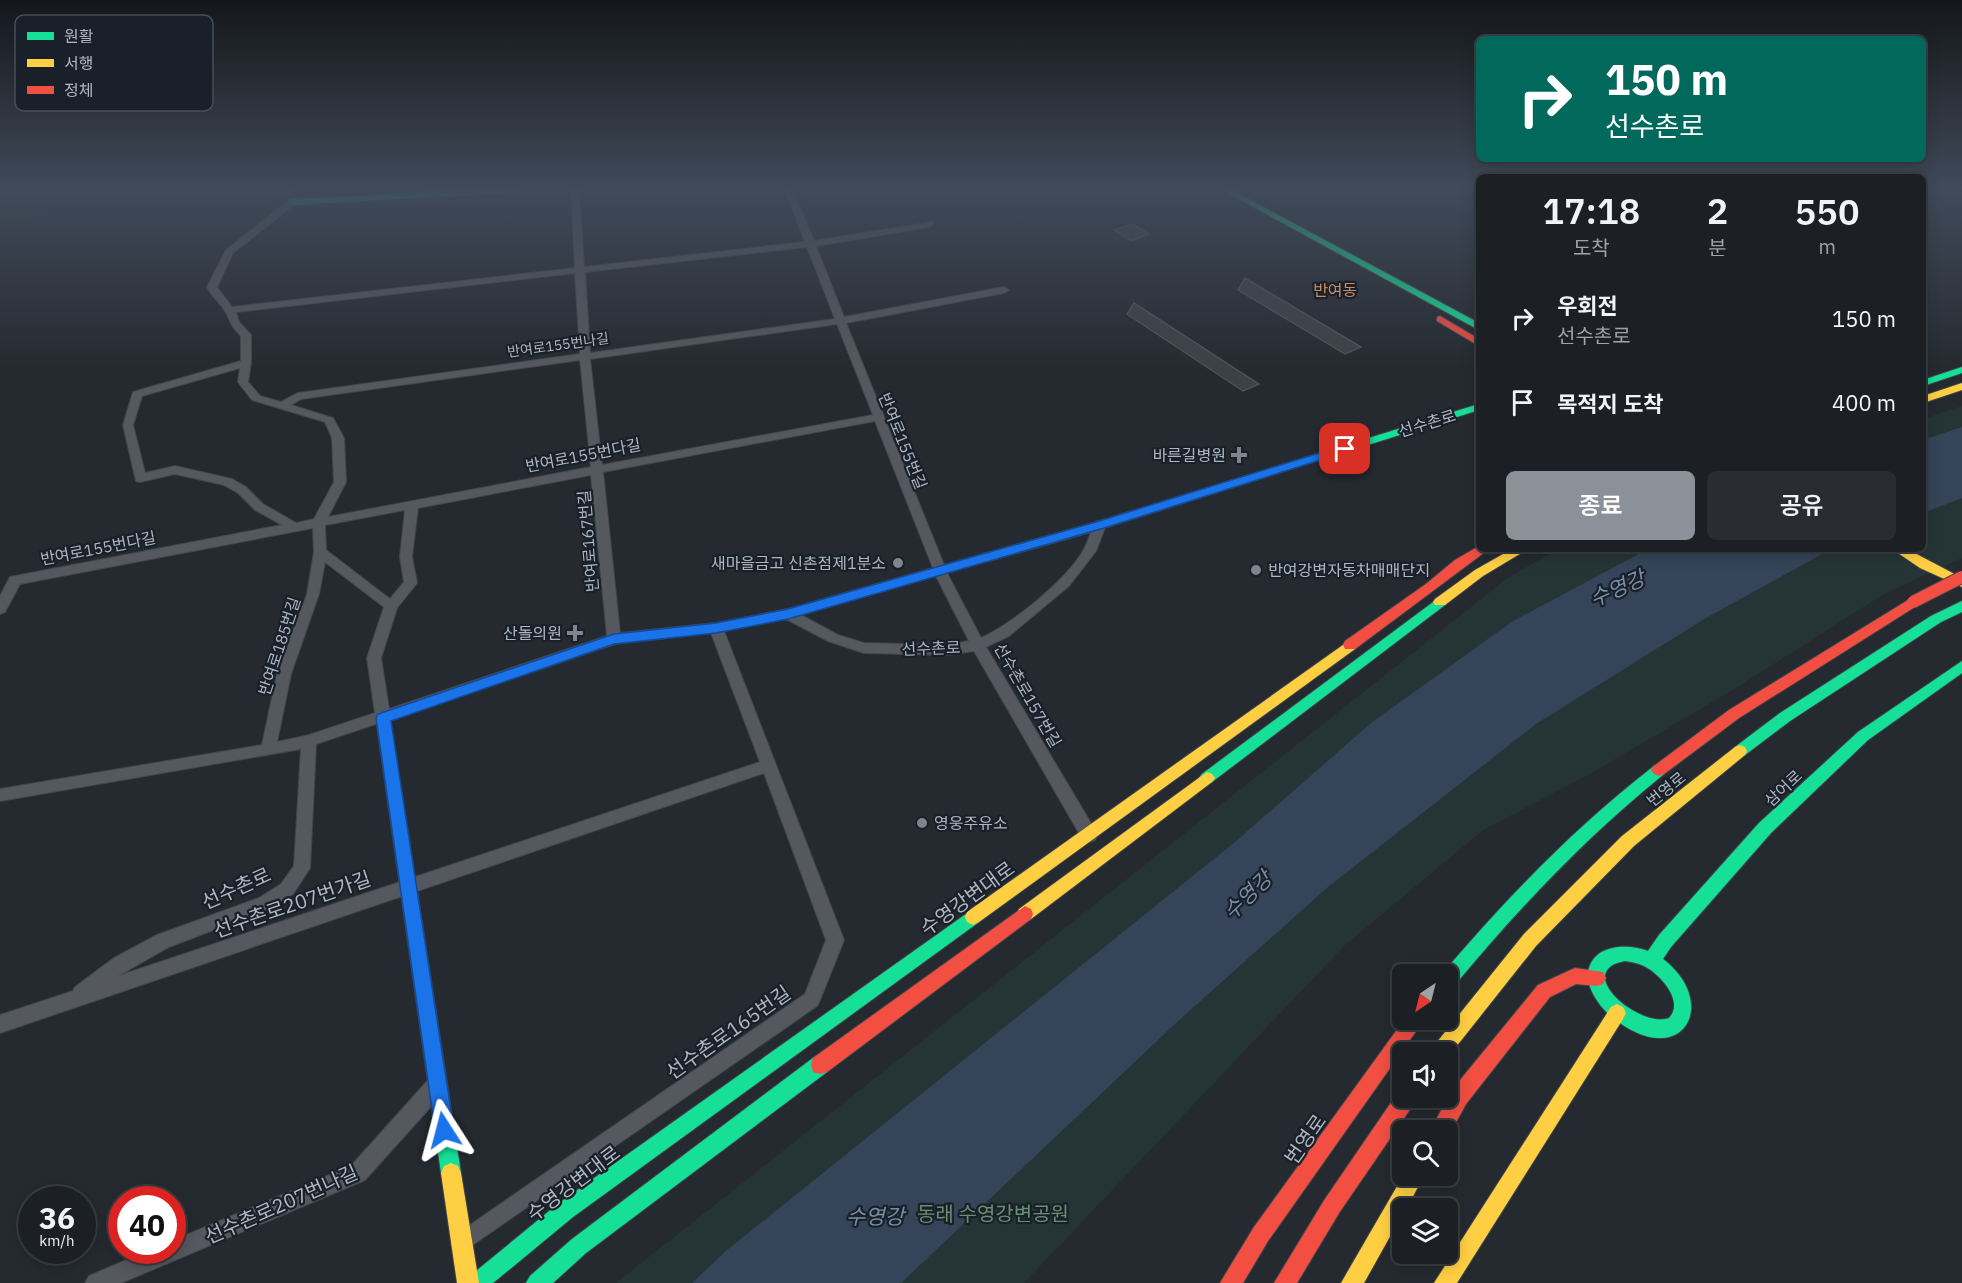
<!DOCTYPE html>
<html lang="ko">
<head>
<meta charset="utf-8">
<style>
	body { margin:0; font-family:"IBM Plex Sans","Noto Sans KR",sans-serif; background:#292d31; color:#f1f3f6; height:100vh; display:flex; flex-direction:column; font-size:22px; white-space:nowrap }
	* { box-sizing:border-box; margin:0 }
	p { font-size:20px; color:#a0a3a6 }
	.icon { flex:none; width:33px; height:33px; fill:none; stroke:currentColor; stroke-width:2; stroke-linecap:round; stroke-linejoin:round }
	.map { position:relative; flex:1; overflow:hidden }
	.details { position:absolute; left:1476px; top:174px; width:450px; height:378px; display:flex; flex-direction:column; background:#1c2024; border-radius:9px; box-shadow:0 3px 15px #0003,0 0 0 2px #3a3e41 }
	.details>* { flex:none }
	.hud { position:absolute; left:1476px; top:36px; width:450px; height:126px; border-radius:9px; box-shadow:0 3px 15px #0003,0 0 0 2px #3a3e41; background:#00695c; color:#fff; overflow:hidden }
	.needle { width:39px; rotate:215deg }
	.tools { position:absolute; left:1392px; top:964px; display:grid; gap:12px }
	.tools a { display:grid; place-items:center; width:66px; height:66px; border-radius:9px; background:#1c2024; box-shadow:0 3px 15px #0003,0 0 0 2px #3a3e41; font-size:30px }
	.speed { position:absolute; left:18px; top:1186px; display:flex; gap:12px; font-size:30px; font-weight:700; text-align:center }
	.speed>* { display:grid; place-content:center; width:78px; height:78px; border-radius:50%; background:#1c2024; box-shadow:0 3px 15px #0003,0 0 0 2px #3a3e41; line-height:1 }
	.speed small { font-size:15px; font-weight:400 }
	.speed .limit { border:9px solid #d22; background:#fff; color:#111 }
	.pin { position:absolute; display:grid; place-items:center; width:51px; height:51px; color:#fff; margin:-26px; border-radius:12px; box-shadow:0 3px 9px #0006 }
	.me { position:absolute; width:66px; margin:-33px; rotate:351deg; stroke-linejoin:round; filter:drop-shadow(0 0 4px #0008) }
	.turn { display:flex; align-items:center; gap:21px; height:126px; padding:0 30px; font-size:27px }
	.turn .icon { width:78px; height:78px; stroke-width:2.5 }
	.turn b { display:block; font-size:42px; line-height:51px }
	.eta { display:flex; justify-content:space-evenly; align-items:center; height:102px; text-align:center }
	.eta b { font-size:36px; font-weight:600; line-height:42px }
	.cta { display:flex; gap:12px; margin-top:auto; padding:12px 30px }
	.cta a { flex:1; height:69px; border-radius:9px; background:#8c9099; color:#fff; font-size:24px; font-weight:600; line-height:69px; text-align:center }
	.cta a+a { background:#292d31; color:#f1f3f6 }
	ul { padding:0; list-style:none }
	li { display:flex; align-items:center; gap:18px; height:84px; padding:0 30px }
	li div { flex:1 }
	li b { display:block; font-size:22px }
	li em { font-style:normal }
	.map>svg:first-child { display:block }
	.green { fill:#253536 }
	.water { fill:#354458 }
	.building { fill:#3d4147; stroke:#4c5158; stroke-width:1.5 }
	.lines { fill:none; stroke-linecap:round; stroke-linejoin:round }
	.street-casing { stroke:#42464b; stroke-width:2 }
	.fast-casing { stroke:#42464b; stroke-width:2 }
	.slow-casing { stroke:#42464b; stroke-width:2 }
	.jam-casing { stroke:#42464b; stroke-width:2 }
	.street { fill:#55585e; fill-rule:evenodd }
	.fast { fill:#16e098; fill-rule:evenodd }
	.slow { fill:#ffcf43; fill-rule:evenodd }
	.jam { fill:#f24e42; fill-rule:evenodd }
	.jam-bridge-casing { stroke:#41464b; stroke-width:14; stroke-linecap:butt }
	.jam-bridge { stroke:#f24e42; stroke-width:12 }
	.route { fill:#1a73e8; stroke:#114b97; stroke-width:1.5 }
	.poi-dot { fill:#7e858f; stroke:#192029; stroke-width:2 }
	.labels { text-anchor:middle; dominant-baseline:central; stroke-width:4.5; stroke-linejoin:round; paint-order:stroke }
	.far-street-label { font-size:14px; fill:#aeb6c2; stroke:#192029 }
	.far-quarter-label { font-size:16px; fill:#ca8d61; stroke:#192029 }
	.street-label { font-size:16px; fill:#aeb6c2; stroke:#192029 }
	.poi-label { font-size:16px; fill:#aeb6c2; stroke:#192029; text-anchor:end }
	.near-street-label { font-size:20px; fill:#aeb6c2; stroke:#192029 }
	.near-park-label { font-size:20px; fill:#689070; stroke:#192029 }
	.near-water-label { font-size:21px; font-style:italic; fill:#788ea8; stroke:#192029 }
	.key { fill:#192029; stroke:#464d57; stroke-width:1.5 }
	.key-label { font-size:16px; fill:#aeb6c2 }
</style>
</head>
<body>
<div class="map">
<svg width="1962" height="1283" viewBox="0 0 1962 1283">
	<rect width="100%" height="100%" fill="#252a30"/>
	<!-- green -->
	<g class="green">
		<path d="M 0,190 L 82,190 L 36,215 L 0,220 Z"/>
		<path d="M 1962,406 L 1962,558 L 1884,594 L 1731,691 L 1590,774 L 1483,830 L 1345,945 L 1024,1283 L 616,1283 L 1509,577 L 1559,549 L 1923,549 L 1923,419 Z"/>
	</g>
	<!-- water -->
	<g class="water">
		<path d="M 1962,427 L 1962,498 L 1923,513 L 1923,440 Z"/>
		<path d="M 1648,549 L 1831,549 L 1706,618 L 1536,724 L 1328,887 L 1177,1022 L 901,1283 L 692,1283 L 727,1250 L 1235,842 L 1371,723 L 1513,621 Z"/>
	</g>
	<!-- building -->
	<g class="building">
		<path d="M 1132,224 L 1149,234 L 1131,241 L 1114,230 Z"/>
		<path d="M 1245,278 L 1361,347 L 1345,354 L 1238,290 Z"/>
		<path d="M 1134,303 L 1259,384 L 1243,391 L 1127,314 Z"/>
	</g>
	<g class="lines">
		<defs>
			<g id="street">
				<path d="M 288,190 L 296,190 L 295,204 L 233,253 L 217,287 L 232,307 L 575,268 L 571,190 L 579,190 L 584,267 L 805,242 L 785,190 L 793,190 L 814,241 L 932,222 L 933,224 L 929,227 L 816,246 L 844,317 L 1004,287 L 1009,290 L 1004,293 L 846,323 L 944,565 L 1100,521 L 1106,525 L 1096,551 L 1069,586 L 1009,636 L 986,647 L 1095,830 L 1097,835 L 1095,840 L 1089,842 L 1083,840 L 974,651 L 947,655 L 864,653 L 828,641 L 786,619 L 724,631 L 844,940 L 820,1000 L 817,1006 L 461,1253 L 454,1250 L 451,1243 L 454,1236 L 805,994 L 826,940 L 764,773 L 0,1033 L 0,1015 L 73,991 L 75,987 L 114,958 L 157,935 L 259,898 L 281,884 L 294,866 L 301,749 L 0,801 L 0,789 L 262,745 L 277,674 L 307,594 L 314,552 L 313,528 L 20,584 L 5,612 L 0,614 L 0,596 L 10,577 L 15,576 L 282,525 L 255,510 L 238,493 L 224,485 L 175,474 L 140,482 L 136,481 L 123,425 L 133,392 L 241,361 L 241,336 C 229,324 232,323 225,311 C 220,302 212,297 207,287 L 226,250 L 288,201 ZM 807,247 L 835,319 L 590,353 L 585,272 ZM 575,273 L 580,354 L 298,393 L 281,402 L 260,396 L 248,382 L 251,363 L 251,335 L 239,322 L 236,312 ZM 837,324 L 873,415 L 602,465 L 590,359 ZM 580,360 L 591,467 L 328,517 L 346,482 L 344,438 L 333,418 L 291,405 L 301,399 ZM 240,368 L 238,382 L 252,400 L 325,422 L 332,438 L 334,482 L 314,519 L 296,523 L 263,504 L 246,487 L 232,479 L 175,466 L 145,473 L 133,425 L 142,396 ZM 875,421 L 933,568 L 788,609 L 716,623 L 620,633 L 603,472 ZM 591,475 L 607,636 L 389,709 L 381,658 L 397,608 L 417,583 L 412,557 L 418,508 ZM 405,510 L 400,557 L 404,582 L 390,599 L 326,550 L 325,525 ZM 1091,532 C 1089,537 1087,544 1084,549 C 1068,579 1012,624 981,638 L 947,573 ZM 325,562 L 384,607 L 367,658 L 375,713 L 309,735 L 277,742 L 291,674 L 319,594 ZM 936,576 L 969,641 L 947,645 L 864,643 L 838,635 L 801,615 ZM 711,633 L 760,762 L 118,976 L 169,947 L 271,908 L 293,894 L 310,868 L 316,744 L 615,644 Z"/>
				<path d="M 437,1076 L 444,1078 L 446,1085 L 444,1092 L 365,1180 L 121,1283 L 85,1283 L 89,1276 L 147,1251 L 172,1251 L 172,1241 L 351,1166 L 430,1078 Z"/>
			</g>
			<g id="fast">
				<path d="M 474,190 L 522,190 L 518,192 L 292,205 L 288,202 L 292,199 Z"/>
				<path d="M 1222,190 L 1232,190 L 1479,323 L 1479,330 Z"/>
				<path d="M 1962,367 L 1962,373 L 1923,386 L 1923,380 Z"/>
				<path d="M 1479,404 L 1479,410 L 1104,528 L 1096,528 L 1094,525 L 1096,522 Z"/>
				<path d="M 1440,597 L 1445,599 L 1447,602 L 1445,605 L 1212,782 L 1207,784 L 1202,782 L 1199,778 L 1202,774 Z"/>
				<path d="M 1962,601 L 1962,612 L 1941,622 L 1790,721 L 1745,755 L 1740,757 L 1735,755 L 1733,751 L 1735,747 L 1780,713 L 1931,616 Z"/>
				<path d="M 1962,661 L 1962,673 L 1868,740 L 1771,833 L 1671,947 L 1663,959 C 1717,1000 1687,1064 1626,1027 C 1617,1021 1608,1015 1601,1006 C 1594,997 1587,985 1588,973 C 1592,944 1627,943 1648,951 L 1659,935 L 1759,823 L 1858,732 ZM 1625,961 C 1631,962 1638,963 1644,966 C 1660,974 1685,1001 1669,1018 C 1644,1028 1586,984 1611,966 C 1615,963 1621,962 1625,961 Z"/>
				<path d="M 383,712 L 388,714 L 390,718 L 461,1173 L 458,1180 L 451,1183 L 444,1180 L 441,1173 L 376,718 L 378,714 Z"/>
				<path d="M 1659,764 L 1664,766 L 1667,770 L 1664,774 C 1586,837 1518,909 1454,986 L 1448,988 L 1448,975 L 1442,974 C 1507,898 1575,827 1654,766 Z"/>
				<path d="M 973,909 L 979,912 L 981,917 L 979,922 L 573,1217 L 493,1283 L 466,1283 L 470,1276 L 559,1203 Z"/>
				<path d="M 820,1056 L 827,1058 L 829,1065 L 827,1072 L 586,1253 L 553,1283 L 526,1283 L 530,1276 L 572,1239 L 813,1058 Z"/>
			</g>
			<g id="slow">
				<path d="M 1962,383 L 1962,390 L 1923,403 L 1923,396 Z"/>
				<path d="M 1512,549 L 1528,549 L 1483,576 L 1445,605 L 1435,605 L 1433,602 L 1435,599 L 1475,570 Z"/>
				<path d="M 1892,549 L 1907,549 L 1962,578 L 1962,587 L 1920,568 Z"/>
				<path d="M 1350,640 L 1355,641 L 1357,645 L 1355,649 L 979,922 L 973,925 L 967,922 L 965,917 L 967,912 Z"/>
				<path d="M 1740,745 L 1745,747 L 1747,751 L 1745,755 L 1634,846 L 1536,946 L 1448,1057 L 1448,1053 L 1430,1053 L 1433,1047 L 1524,934 L 1622,836 L 1735,747 Z"/>
				<path d="M 1207,772 L 1212,774 L 1215,778 L 1212,782 L 1031,919 L 1025,922 L 1019,919 L 1017,914 L 1019,909 Z"/>
				<path d="M 1617,1004 L 1623,1007 L 1626,1013 L 1623,1019 L 1457,1283 L 1434,1283 L 1611,1007 Z"/>
				<path d="M 451,1163 L 458,1166 L 461,1173 L 479,1283 L 457,1283 L 441,1173 L 444,1166 Z"/>
				<path d="M 1403,1176 L 1424,1176 L 1406,1209 L 1402,1209 L 1402,1215 L 1364,1283 L 1341,1283 Z"/>
			</g>
			<g id="jam">
				<path d="M 1440,316 L 1479,339 L 1479,346 L 1437,321 L 1437,317 Z"/>
				<path d="M 1479,546 L 1479,549 L 1489,549 L 1355,649 L 1345,649 L 1343,645 L 1345,641 L 1426,584 L 1455,560 Z"/>
				<path d="M 1913,597 L 1918,599 L 1920,602 L 1918,605 L 1739,718 L 1664,774 L 1659,776 L 1654,774 L 1651,770 L 1654,766 L 1729,710 Z"/>
				<path d="M 1025,906 L 1031,909 L 1033,914 L 1031,919 L 827,1072 L 820,1074 L 813,1072 L 811,1065 L 813,1058 Z"/>
				<path d="M 1575,968 L 1603,972 L 1606,978 L 1603,984 L 1597,986 L 1576,984 L 1550,997 L 1466,1104 L 1448,1137 L 1448,1131 L 1430,1131 L 1452,1090 L 1538,985 Z"/>
				<path d="M 1404,1020 L 1424,1020 L 1268,1241 L 1243,1283 L 1220,1283 L 1254,1227 Z"/>
				<path d="M 1402,1090 L 1402,1098 L 1415,1098 L 1413,1105 L 1339,1213 L 1297,1283 L 1274,1283 L 1325,1199 L 1399,1091 Z"/>
			</g>
		</defs>
		<!-- street casing -->
		<use href="#street" class="street-casing"/>
		<!-- fast casing -->
		<use href="#fast" class="fast-casing"/>
		<!-- slow casing -->
		<use href="#slow" class="slow-casing"/>
		<!-- jam casing -->
		<use href="#jam" class="jam-casing"/>
		<!-- street -->
		<use href="#street" class="street"/>
		<!-- fast -->
		<use href="#fast" class="fast"/>
		<!-- slow -->
		<use href="#slow" class="slow"/>
		<!-- jam -->
		<use href="#jam" class="jam"/>
		<defs>
			<path id="jam-bridge" d="M 1913,602 L 1962,577"/>
		</defs>
		<!-- jam-bridge casing -->
		<use href="#jam-bridge" class="jam-bridge-casing"/>
		<!-- jam-bridge -->
		<use href="#jam-bridge" class="jam-bridge"/>
	</g>
	<!-- sky -->
	<linearGradient id="sky" x2="0" y2="1"><stop stop-color="#14171a"/><stop offset="0.51" stop-color="#404a59"/><stop offset="1" stop-color="#404a59" stop-opacity="0"/></linearGradient>
	<rect width="1962" height="370" fill="url(#sky)"/>
	<!-- route -->
	<path class="route" d="M 1345,445 L 1351,449 L 1349,451 L 1104,528 L 788,619 L 716,633 L 614,644 L 391,721 L 454,1130 L 451,1137 L 444,1140 L 437,1137 L 435,1130 L 376,718 L 378,714 L 614,634 L 716,623 L 788,609 L 1096,522 Z"/>
	<!-- markers -->
	<g class="poi-dot">
		<path d="M1236 446h6v6h6v6h-6v6h-6v-6h-6v-6h6z"/>
		<circle cx="898" cy="563" r="6"/>
		<circle cx="1256" cy="570" r="6"/>
		<path d="M572 624h6v6h6v6h-6v6h-6v-6h-6v-6h6z"/>
		<circle cx="922" cy="823" r="6"/>
	</g>
	<g class="labels">
		<!-- far-street labels -->
		<g class="far-street-label">
			<text transform="translate(558 345) rotate(-8)">반여로155번나길</text>
		</g>
		<!-- far-quarter labels -->
		<g class="far-quarter-label">
			<text x="1335" y="290">반여동</text>
		</g>
		<!-- street labels -->
		<g class="street-label">
			<text transform="translate(1427 423) rotate(-17)">선수촌로</text>
			<text transform="translate(903 441) rotate(68)">반여로155번길</text>
			<text transform="translate(583 455) rotate(-11)">반여로155번다길</text>
			<text transform="translate(588 541) rotate(-95)">반여로167번길</text>
			<text transform="translate(98 548) rotate(-11)">반여로155번다길</text>
			<text transform="translate(279 646) rotate(-72)">반여로185번길</text>
			<text transform="translate(931 648) rotate(-2)">선수촌로</text>
			<text transform="translate(1028 695) rotate(60)">선수촌로157번길</text>
			<text transform="translate(1783 788) rotate(-43)">삼어로</text>
			<text transform="translate(1666 789) rotate(-39)">번영로</text>
		</g>
		<!-- poi labels -->
		<g class="poi-label">
			<text x="1226" y="455">바른길병원</text>
			<text x="886" y="563">새마을금고 신촌점제1분소</text>
			<text x="1268" y="570" text-anchor="start">반여강변자동차매매단지</text>
			<text x="562" y="633">산돌의원</text>
			<text x="934" y="823" text-anchor="start">영웅주유소</text>
		</g>
		<!-- near-street labels -->
		<g class="near-street-label">
			<text transform="translate(236 888) rotate(-24)">선수촌로</text>
			<text transform="translate(967 898) rotate(-36)">수영강변대로</text>
			<text transform="translate(292 904) rotate(-19)">선수촌로207번가길</text>
			<text transform="translate(728 1032) rotate(-35)">선수촌로165번길</text>
			<text transform="translate(1305 1139) rotate(-55)">번영로</text>
			<text transform="translate(573 1183) rotate(-37)">수영강변대로</text>
			<text transform="translate(281 1204) rotate(-24)">선수촌로207번나길</text>
		</g>
		<!-- near-park labels -->
		<g class="near-park-label">
			<text x="993" y="1213">동래 수영강변공원</text>
		</g>
		<!-- near-water labels -->
		<g class="near-water-label">
			<text transform="translate(1617 588) rotate(-24)">수영강</text>
			<text transform="translate(1247 895) rotate(-44)">수영강</text>
			<text x="875" y="1216">수영강</text>
		</g>
	</g>
	<!-- legend -->
	<rect x="15" y="15" width="198" height="96" rx="9" class="key"/>
	<rect x="27" y="32" width="27" height="8" fill="#16e098"/>
	<rect x="27" y="59" width="27" height="8" fill="#ffcf43"/>
	<rect x="27" y="86" width="27" height="8" fill="#f24e42"/>
	<g class="key-label">
		<text x="64" y="42">원활</text>
		<text x="64" y="69">서행</text>
		<text x="64" y="96">정체</text>
	</g>
</svg>
<div class="tools">
<a><svg class="needle" viewBox="-14 -14 28 28"><path d="M0-13l5 13h-10z" fill="#e53935"/><path d="M0 13l5-13h-10z" fill="#a0a3a6"/></svg></a>
<a><svg class="icon" aria-label="sound" viewBox="0 0 24 24"><path d="M4 9h4l5-4v14l-5-4H4zM17 9q2 3 0 6"/></svg></a>
<a><svg class="icon" aria-label="search" viewBox="0 0 24 24"><circle cx="10" cy="10" r="6"/><path d="M15 15l6 6"/></svg></a>
<a><svg class="icon" aria-label="layers" viewBox="0 0 24 24"><path d="M12 4l9 5-9 5-9-5zM3 14l9 5 9-5"/></svg></a>
</div>
<div class="speed"><div>36<small>km/h</small></div><div class="limit">40</div></div>
<div class="pin" style="left:1345px;top:449px;background:#d93025"><svg class="icon" aria-label="arrive" viewBox="0 0 24 24"><path d="M6 21V4h12l-3 4 3 4H6"/></svg></div>
<svg class="me" style="left:444px;top:1130px" viewBox="-20 -20 40 40"><path d="M0-17L14 15 0 8-14 15z" fill="#1a73e8" stroke="#fff" stroke-width="4"/></svg>
<div class="hud">
<div class="turn"><svg class="icon" aria-label="right" viewBox="0 0 24 24"><path d="M7 20v-9h11M14 6l5 5-5 5"/></svg><div><b>150 m</b>선수촌로</div></div>
</div>
<section class="details">
<div class="eta">
<div><b>17:18</b><p>도착</p></div>
<div><b>2</b><p>분</p></div>
<div><b>550</b><p>m</p></div>
</div>
<ul>
<li><svg class="icon" aria-label="right" viewBox="0 0 24 24"><path d="M7 20v-9h11M14 6l5 5-5 5"/></svg><div><b>우회전</b><p>선수촌로</p></div><em>150 m</em></li>
<li><svg class="icon" aria-label="arrive" viewBox="0 0 24 24"><path d="M6 21V4h12l-3 4 3 4H6"/></svg><div><b>목적지 도착</b></div><em>400 m</em></li>
</ul>
<div class="cta"><a>종료</a><a>공유</a></div>
</section>
</div>
</body>
</html>
